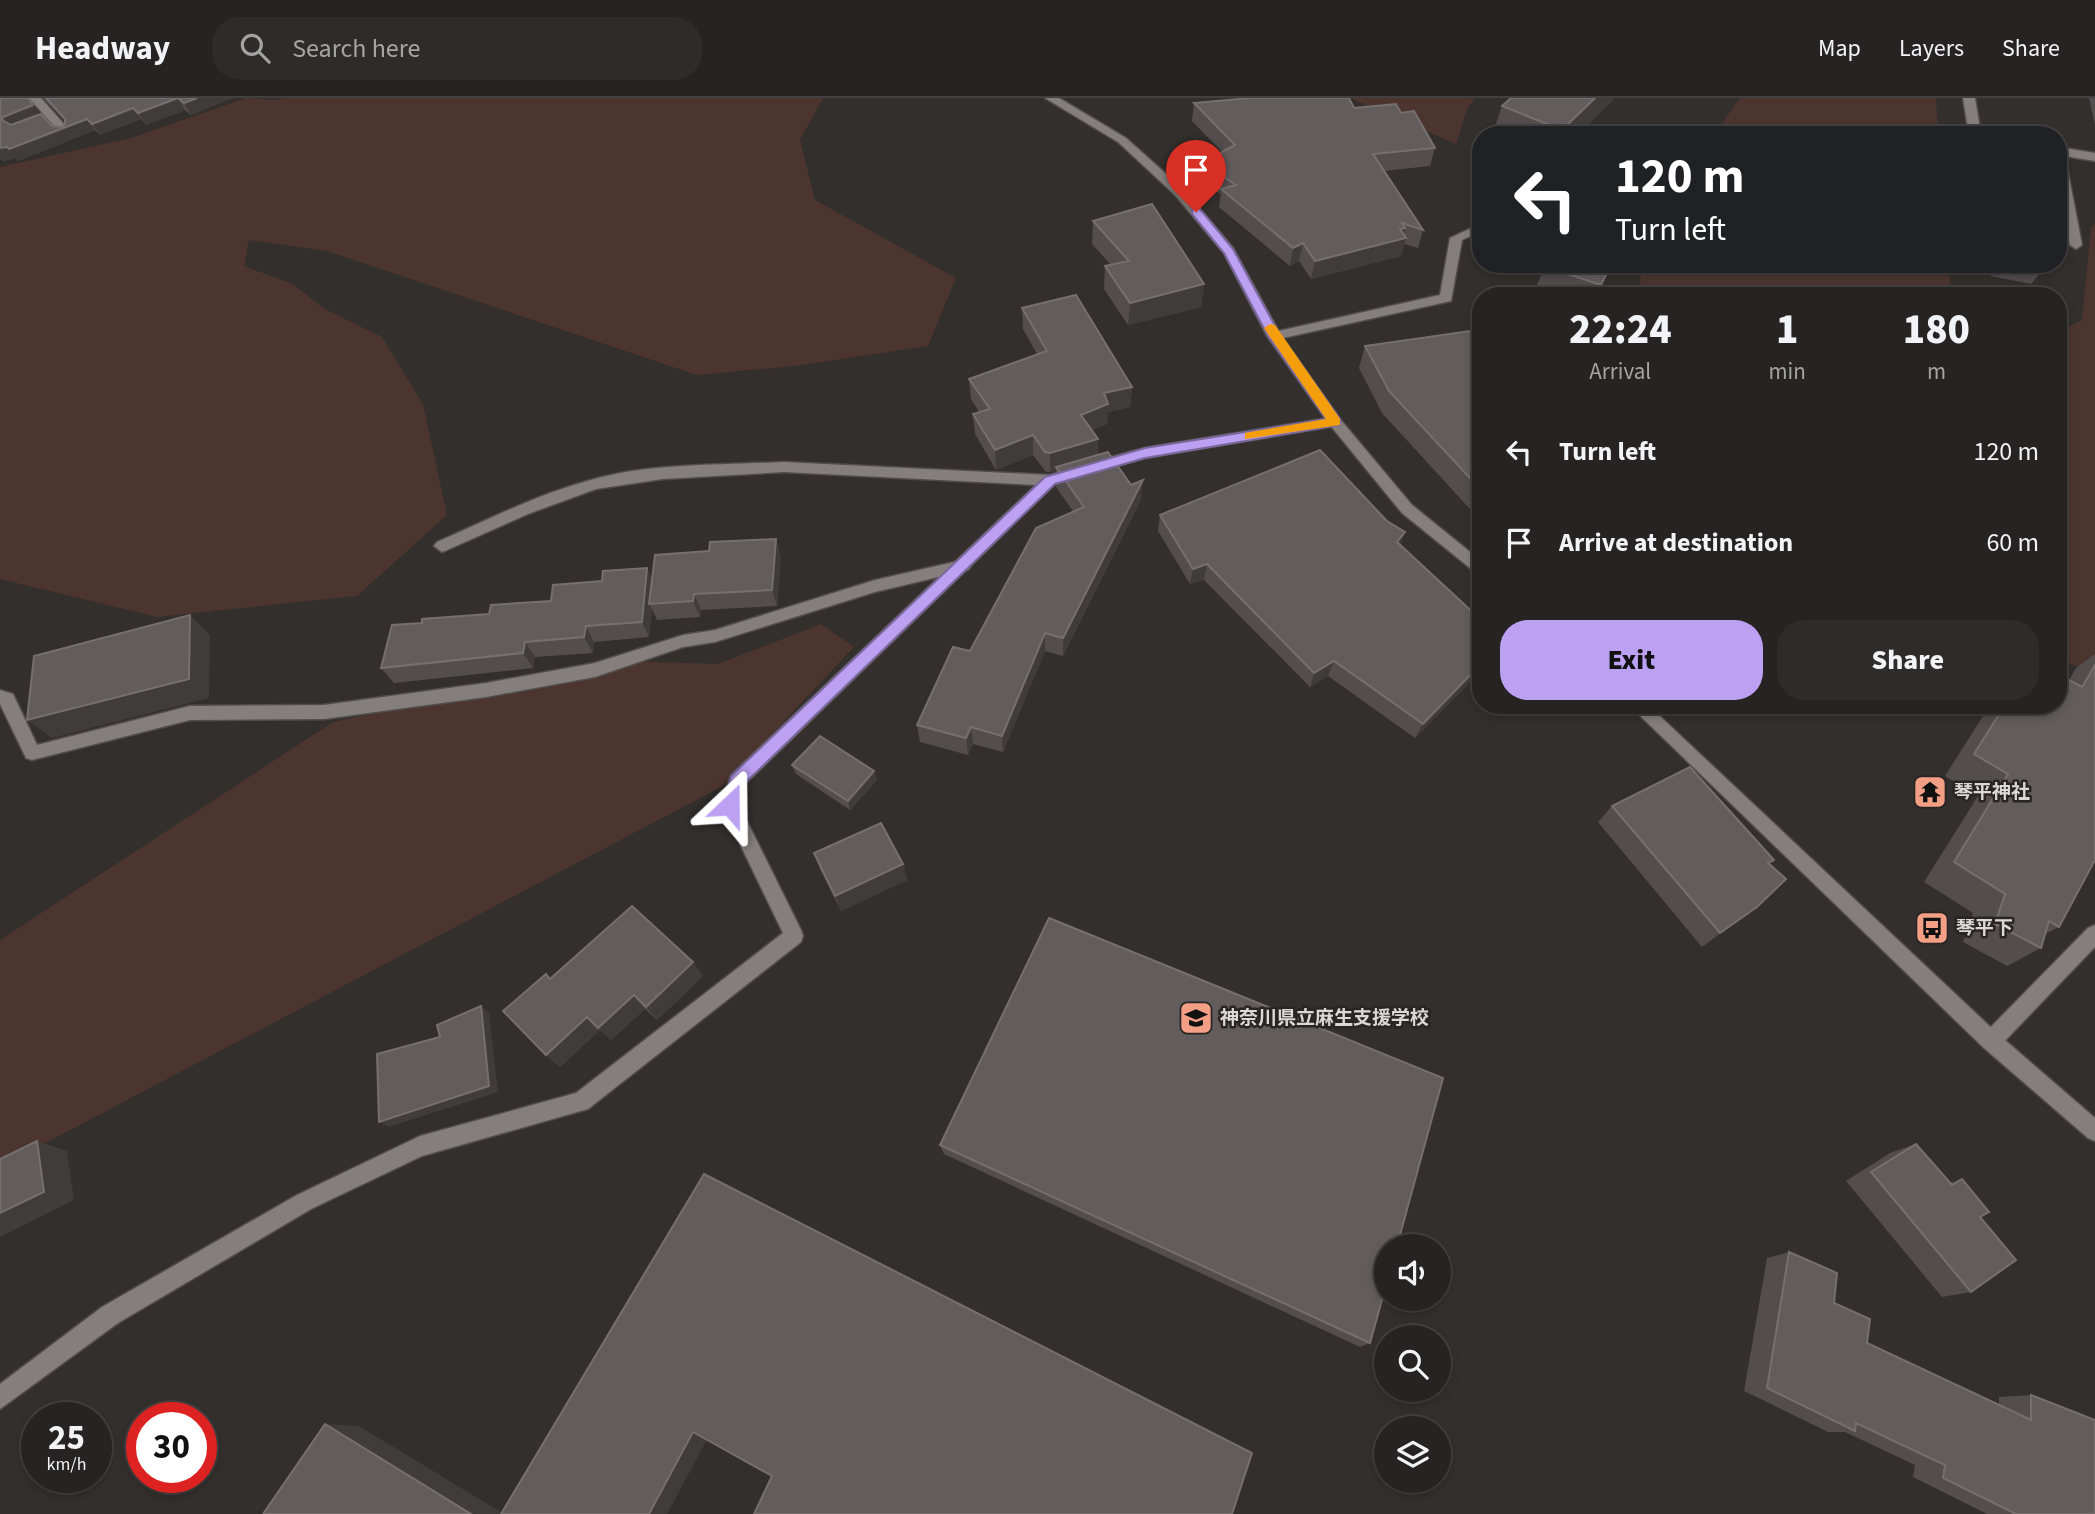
<!DOCTYPE html>
<html lang="en">
<head>
<meta charset="utf-8">
<style>
	body { margin:0; font-family:"Source Sans 3","Noto Sans JP",sans-serif; background:#2e2b2a; color:#f1f3f6; height:100vh; display:flex; flex-direction:column; font-size:26px; white-space:nowrap }
	* { box-sizing:border-box; margin:0 }
	p { font-size:23px; color:#a4a4a5 }
	.icon { flex:none; width:38px; height:38px; fill:none; stroke:currentColor; stroke-width:2; stroke-linecap:round; stroke-linejoin:round }
	.map { position:relative; flex:1; overflow:hidden }
	.panel { position:absolute; left:1472px; top:189px; width:595px; height:427px; display:flex; flex-direction:column; background:#262322; border-radius:28px; box-shadow:0 4px 10px #0003,0 0 0 2px #424040 }
	.panel>* { flex:none }
	.banner { position:absolute; left:1472px; top:28px; width:595px; height:147px; border-radius:28px; box-shadow:0 4px 10px #0003,0 0 0 2px #424040; background:#202124; color:#fff; overflow:hidden }
	.fabs { position:absolute; left:1374px; top:1136px; display:grid; gap:14px }
	.fabs a { display:grid; place-items:center; width:77px; height:77px; border-radius:50%; background:#262322; box-shadow:0 4px 10px #0003,0 0 0 2px #424040; font-size:35px }
	.speed { position:absolute; left:21px; top:1304px; display:flex; gap:14px; font-size:35px; font-weight:700; text-align:center }
	.speed>* { display:grid; place-content:center; width:91px; height:91px; border-radius:50%; background:#262322; box-shadow:0 4px 10px #0003,0 0 0 2px #424040; line-height:1 }
	.speed small { font-size:18px; font-weight:400 }
	.speed .limit { border:10px solid #d22; background:#fff; color:#111 }
	.pin { position:absolute; display:grid; place-items:center; width:60px; height:60px; color:#fff; margin:-72px -30px; border-radius:50% 50% 50% 0; rotate:-45deg; box-shadow:0 0 7px #0007 }
	.pin .icon { rotate:45deg }
	.me { position:absolute; width:77px; margin:-38px; rotate:23deg; stroke-linejoin:round; filter:drop-shadow(0 0 5px #0008) }
	.turn { display:flex; align-items:center; gap:24px; height:147px; padding:0 28px; font-size:32px }
	.turn .icon { width:91px; height:91px; stroke-width:2.5 }
	.turn b { display:block; font-size:49px; line-height:60px }
	.eta { display:flex; justify-content:space-evenly; align-items:center; height:119px; text-align:center }
	.eta b { font-size:42px; font-weight:800; line-height:49px }
	.action { display:flex; gap:14px; margin-top:auto; padding:14px 28px }
	.action a { flex:1; height:80px; border-radius:28px; background:#bca0f2; color:#111; font-size:28px; font-weight:800; line-height:80px; text-align:center }
	.action a+a { background:#2e2b2a; color:#f1f3f6 }
	ul { padding:0; list-style:none }
	li { display:flex; align-items:center; gap:21px; height:91px; padding:0 28px }
	li div { flex:1 }
	li b { display:block; font-size:26px }
	li em { font-style:normal }
	header { display:flex; align-items:center; gap:42px; box-sizing:border-box; height:98px; padding:0 35px; background:#262322; border-bottom:2px solid #424040 }
	header strong { font-size:33px }
	nav { display:flex; gap:38px; margin-inline-start:auto; font-size:24px }
	.search { width:490px; height:63px; background:#2e2b2a; display:flex; align-items:center; gap:18px; box-sizing:border-box; padding:0 24px; border-radius:28px; color:#a4a4a5; font-size:26px }
	.map>svg:first-child { display:block }
	.green { fill:#4c352e }
	.lines { fill:none; stroke-linecap:round; stroke-linejoin:round }
	.service-casing { stroke:#514d4c; stroke-width:3 }
	.minor-casing { stroke:#514d4c; stroke-width:3 }
	.tertiary-casing { stroke:#514d4c; stroke-width:3 }
	.service { fill:#847f7d; fill-rule:evenodd }
	.minor { fill:#847f7d; fill-rule:evenodd }
	.tertiary { fill:#847f7d; fill-rule:evenodd }
	.wall { fill:#534e4d }
	.shaded-wall { fill:#403c3a }
	.building { fill:#625d5c; stroke:#75706f; stroke-width:2 }
	.route { fill:#bca0f2; stroke:#7a689d; stroke-width:2 }
	.slow { fill:#f59e0b }
	.labels { text-anchor:middle; dominant-baseline:central; stroke-width:5; stroke-linejoin:round; paint-order:stroke }
	.poi-label { font-size:19px; font-weight:bold; fill:#dbd8d7; stroke:#292524; text-anchor:start }
</style>
</head>
<body>
<header>
<strong>Headway</strong>
<div class="search"><svg class="icon" aria-label="search" viewBox="0 0 24 24"><circle cx="10" cy="10" r="6"/><path d="M15 15l6 6"/></svg>Search here</div>
<nav><a>Map</a><a>Layers</a><a>Share</a></nav>
</header>
<div class="map">
<svg width="2095" height="1416" viewBox="0 0 2095 1416">
	<rect width="100%" height="100%" fill="#332f2d"/>
	<!-- green -->
	<g class="green">
		<path d="M 246,0 L 277,2 L 283,0 L 823,0 L 800,42 L 815,102 L 956,180 L 928,248 L 795,268 L 697,277 L 327,153 L 249,142 L 244,168 L 293,186 L 323,210 L 382,239 L 423,306 L 447,417 L 357,498 L 157,519 L 0,481 L 0,69 L 131,40 Z"/>
		<path d="M 1350,0 L 1475,0 L 1467,11 L 1456,46 Z"/>
		<path d="M 1740,0 L 1936,0 L 1938,37 L 1719,37 L 1725,21 Z"/>
		<path d="M 2095,126 L 2095,577 L 2058,560 L 2058,234 L 2082,222 L 2091,129 Z"/>
		<path d="M 1641,166 L 1948,166 L 1952,198 L 1640,198 Z"/>
		<path d="M 821,526 L 854,549 L 723,688 L 0,1069 L 0,842 L 333,624 L 621,563 L 718,566 Z"/>
	</g>
	<g class="lines">
		<defs>
			<g id="service">
				<path d="M 2058,49 L 2064,53 L 2082,147 L 2076,151 L 2070,147 L 2058,84 Z"/>
				<path d="M 963,462 L 971,468 L 968,472 L 875,494 L 715,544 L 683,549 L 595,579 L 486,599 L 324,621 L 190,622 L 32,662 L 26,660 L 0,606 L 0,592 L 13,596 L 37,647 L 190,608 L 324,607 L 486,585 L 595,565 L 683,537 L 715,532 L 875,482 Z"/>
			</g>
			<g id="minor">
				<path d="M 29,0 L 41,0 L 71,34 L 71,38 L 63,38 Z"/>
				<path d="M 1963,0 L 1975,0 L 1981,37 L 1969,37 Z"/>
				<path d="M 2058,49 L 2095,55 L 2095,63 L 2058,57 Z"/>
				<path d="M 1480,126 L 1480,134 L 1462,142 L 1451,203 L 1274,242 L 1267,238 L 1274,234 L 1440,197 L 1450,140 Z"/>
				<path d="M 1335,319 L 1342,324 L 1340,327 L 1145,360 L 1091,375 L 1084,370 L 1086,366 L 1145,350 Z"/>
				<path d="M 784,364 L 1050,377 L 1058,375 L 1065,380 L 1063,384 L 1055,386 L 745,686 L 739,707 L 801,832 L 803,838 L 801,844 L 588,1011 L 422,1058 L 311,1111 L 118,1225 L 0,1311 L 0,1286 L 102,1209 L 297,1097 L 420,1038 L 576,995 L 783,835 L 721,707 L 731,677 L 1036,387 L 784,374 L 663,381 L 596,391 L 528,416 L 447,452 L 442,454 L 434,448 L 437,444 C 487,422 538,396 591,382 C 649,365 724,367 784,364 Z"/>
				<path d="M 2095,827 L 2095,849 L 1998,950 L 1991,952 L 1984,950 L 1981,943 L 1984,936 L 2088,830 Z"/>
			</g>
			<g id="tertiary">
				<path d="M 1045,0 L 1059,0 L 1126,40 L 1183,91 L 1233,150 L 1280,236 L 1340,321 L 1412,407 L 1480,462 L 1480,476 L 1475,474 L 1402,415 L 1330,327 L 1267,238 L 1224,155 L 1175,97 L 1118,44 Z"/>
				<path d="M 1629,607 L 1648,607 L 1998,936 L 2095,1020 L 2095,1043 L 2088,1040 L 1984,950 Z"/>
			</g>
		</defs>
		<!-- service casing -->
		<use href="#service" class="service-casing"/>
		<!-- minor casing -->
		<use href="#minor" class="minor-casing"/>
		<!-- tertiary casing -->
		<use href="#tertiary" class="tertiary-casing"/>
		<!-- service -->
		<use href="#service" class="service"/>
		<!-- minor -->
		<use href="#minor" class="minor"/>
		<!-- tertiary -->
		<use href="#tertiary" class="tertiary"/>
	</g>
	<!-- wall -->
	<g class="wall">
		<path d="M 0,0 L 40,16 L 52,28 L 62,29 L 65,26 L 65,23 L 43,0 L 232,0 L 191,17 L 185,12 L 146,27 L 141,21 L 100,37 L 95,32 L 18,63 L 16,60 L 3,63 L 0,60 Z"/>
		<path d="M 1511,0 L 1613,0 L 1612,3 L 1578,37 L 1492,37 L 1502,8 Z"/>
		<path d="M 2089,0 L 2095,0 L 2095,27 Z"/>
		<path d="M 1194,5 L 1354,10 L 1401,15 L 1435,50 L 1430,68 L 1384,73 L 1423,132 L 1418,150 L 1404,146 L 1401,158 L 1311,181 L 1299,163 L 1290,168 L 1219,109 L 1221,96 L 1207,87 L 1208,80 L 1207,79 L 1209,61 L 1222,54 L 1192,23 Z"/>
		<path d="M 1093,123 L 1204,186 L 1201,209 L 1128,227 L 1104,191 L 1105,168 L 1111,167 L 1092,146 Z"/>
		<path d="M 1546,166 L 1612,166 L 1596,198 L 1562,198 L 1536,189 Z"/>
		<path d="M 1989,166 L 2048,166 L 2031,186 L 1991,178 Z"/>
		<path d="M 1022,210 L 1132,289 L 1130,309 L 1108,314 L 1107,326 L 1092,332 L 1098,341 L 1098,357 L 1141,402 L 1063,558 L 1045,553 L 1003,654 L 973,646 L 968,657 L 920,644 L 917,627 L 1073,413 L 1056,389 L 1056,373 L 1046,374 L 1033,357 L 996,372 L 975,336 L 973,316 L 979,314 L 971,301 L 969,281 L 1037,256 L 1023,231 Z"/>
		<path d="M 1480,238 L 1480,422 L 1382,315 L 1359,270 L 1365,248 Z"/>
		<path d="M 1160,417 L 1400,447 L 1468,586 L 1415,640 L 1328,578 L 1310,589 L 1204,482 L 1190,486 L 1158,433 Z"/>
		<path d="M 781,458 L 777,508 L 701,512 L 700,519 L 657,522 L 652,511 L 649,539 L 594,544 L 593,555 L 535,559 L 533,570 L 394,585 L 381,570 L 422,525 L 489,516 L 551,503 L 602,483 L 647,470 L 652,482 Z"/>
		<path d="M 2095,556 L 2095,762 L 2059,829 L 2045,836 L 2041,850 L 2007,868 L 1963,844 L 1973,815 L 1924,784 L 1978,698 L 1945,678 L 1990,607 L 2058,607 L 2069,582 L 2076,570 Z"/>
		<path d="M 792,667 L 874,673 L 877,682 L 850,712 L 796,676 Z"/>
		<path d="M 1612,708 L 1774,762 L 1769,766 L 1757,809 L 1702,849 L 1598,724 Z"/>
		<path d="M 814,755 L 903,766 L 907,782 L 841,813 L 820,771 Z"/>
		<path d="M 693,864 L 703,878 L 657,922 L 645,911 L 611,942 L 600,932 L 560,969 L 546,957 L 550,880 Z"/>
		<path d="M 1916,1046 L 1950,1085 L 1962,1081 L 1980,1119 L 1971,1194 L 1942,1199 L 1846,1083 L 1890,1055 Z"/>
		<path d="M 940,1047 L 1370,1245 L 1360,1249 L 944,1056 Z"/>
		<path d="M 1789,1154 L 1834,1205 L 1867,1245 L 1999,1307 L 1999,1299 L 2031,1297 L 2095,1416 L 1987,1416 L 1913,1379 L 1915,1367 L 1845,1334 L 1828,1334 L 1744,1293 L 1767,1160 Z"/>
	</g>
	<!-- shaded-wall -->
	<g class="shaded-wall">
		<path d="M 178,0 L 185,12 L 146,27 L 138,15 Z"/>
		<path d="M 197,0 L 232,0 L 191,17 L 184,5 Z"/>
		<path d="M 1595,0 L 1613,0 L 1612,3 L 1578,37 L 1560,37 L 1562,32 Z"/>
		<path d="M 33,7 L 42,19 L 11,34 L 2,22 L 3,19 Z"/>
		<path d="M 133,10 L 141,21 L 100,37 L 92,26 Z"/>
		<path d="M 87,21 L 95,32 L 18,63 L 9,51 Z"/>
		<path d="M 7,49 L 16,60 L 3,63 L 0,60 L 0,50 Z"/>
		<path d="M 1405,130 L 1402,141 L 1406,140 L 1401,158 L 1311,181 L 1315,163 L 1400,131 Z"/>
		<path d="M 1303,145 L 1299,163 L 1290,168 L 1293,150 Z"/>
		<path d="M 1204,186 L 1201,209 L 1128,227 L 1130,205 Z"/>
		<path d="M 1132,289 L 1130,309 L 1108,314 L 1107,326 L 1081,337 L 1081,317 L 1104,295 Z"/>
		<path d="M 1033,337 L 1033,357 L 996,372 L 995,352 Z"/>
		<path d="M 1098,341 L 1097,361 L 1056,369 L 1056,373 L 1050,374 L 1050,355 Z"/>
		<path d="M 1143,382 L 1141,402 L 1063,558 L 1063,540 Z"/>
		<path d="M 1405,434 L 1399,450 L 1397,444 Z"/>
		<path d="M 776,441 L 781,458 L 777,508 L 772,492 Z"/>
		<path d="M 1207,466 L 1204,482 L 1190,486 L 1193,471 Z"/>
		<path d="M 647,470 L 654,486 L 649,506 L 652,511 L 649,539 L 642,524 Z"/>
		<path d="M 694,496 L 701,512 L 700,519 L 693,503 Z"/>
		<path d="M 190,517 L 210,537 L 209,600 L 52,640 L 27,622 Z"/>
		<path d="M 586,528 L 594,544 L 593,555 L 584,539 Z"/>
		<path d="M 1045,535 L 1045,553 L 1003,654 L 1002,638 Z"/>
		<path d="M 525,544 L 535,559 L 533,570 L 523,555 Z"/>
		<path d="M 1334,563 L 1328,578 L 1310,589 L 1314,575 Z"/>
		<path d="M 1480,569 L 1480,578 L 1468,586 L 1415,640 L 1423,626 L 1476,571 Z"/>
		<path d="M 971,629 L 973,646 L 968,657 L 966,640 Z"/>
		<path d="M 874,673 L 877,682 L 850,712 L 848,703 Z"/>
		<path d="M 903,766 L 907,782 L 841,813 L 835,798 Z"/>
		<path d="M 1757,809 L 1738,823 L 1702,849 L 1720,835 Z"/>
		<path d="M 693,864 L 703,878 L 657,922 L 646,909 Z"/>
		<path d="M 634,897 L 645,911 L 611,942 L 600,932 L 560,969 L 546,957 L 587,919 Z"/>
		<path d="M 481,908 L 489,915 L 498,994 L 389,1029 L 379,1024 Z"/>
		<path d="M 37,1043 L 67,1053 L 74,1102 L 0,1139 L 0,1115 Z"/>
		<path d="M 325,1326 L 359,1328 L 504,1416 L 471,1416 Z"/>
		<path d="M 693,1334 L 710,1336 L 667,1416 L 649,1416 Z"/>
	</g>
	<!-- building -->
	<g class="building">
		<path d="M 0,0 L 28,0 L 33,7 L 3,19 L 2,22 L 11,27 L 41,16 L 52,28 L 62,29 L 65,26 L 65,21 L 46,0 L 197,0 L 184,5 L 178,0 L 138,15 L 133,10 L 92,26 L 87,21 L 9,51 L 7,49 L 0,50 Z"/>
		<path d="M 1250,0 L 1349,0 L 1354,10 L 1396,6 L 1401,15 L 1414,13 L 1435,50 L 1373,56 L 1423,132 L 1402,125 L 1405,130 L 1400,131 L 1406,140 L 1315,163 L 1303,145 L 1293,150 L 1221,91 L 1236,87 L 1209,69 L 1216,65 L 1209,61 L 1235,47 L 1194,5 Z"/>
		<path d="M 1511,0 L 1595,0 L 1562,32 L 1502,8 Z"/>
		<path d="M 1152,106 L 1204,186 L 1130,205 L 1105,168 L 1129,163 L 1093,123 Z"/>
		<path d="M 2058,112 L 2062,130 L 2058,130 Z"/>
		<path d="M 1546,166 L 1611,166 L 1601,187 L 1544,168 Z"/>
		<path d="M 1076,197 L 1132,289 L 1104,295 L 1108,306 L 1081,317 L 1098,341 L 1050,355 L 1045,354 L 1033,337 L 995,352 L 973,316 L 990,311 L 969,281 L 1047,253 L 1022,210 Z"/>
		<path d="M 1477,232 L 1480,238 L 1480,391 L 1389,293 L 1365,248 Z"/>
		<path d="M 1320,352 L 1387,423 L 1405,434 L 1397,444 L 1480,521 L 1480,569 L 1476,571 L 1423,626 L 1334,563 L 1314,575 L 1207,466 L 1193,471 L 1160,417 Z"/>
		<path d="M 1108,354 L 1131,387 L 1143,382 L 1063,540 L 1045,535 L 1002,638 L 971,629 L 966,640 L 917,627 L 953,549 L 970,553 L 1036,430 L 1084,409 L 1056,369 Z"/>
		<path d="M 776,441 L 772,492 L 694,496 L 693,503 L 649,506 L 655,457 L 709,453 L 710,444 Z"/>
		<path d="M 647,470 L 642,524 L 586,528 L 584,539 L 525,544 L 523,555 L 381,570 L 392,527 L 422,525 L 422,521 L 489,516 L 491,507 L 551,503 L 553,487 L 602,483 L 603,473 Z"/>
		<path d="M 190,517 L 189,581 L 27,622 L 34,558 Z"/>
		<path d="M 2095,567 L 2095,762 L 2059,829 L 2049,823 L 2041,850 L 1995,826 L 2005,796 L 1954,764 L 2008,676 L 1974,656 L 2005,607 L 2058,607 L 2058,576 L 2082,589 Z"/>
		<path d="M 820,638 L 874,673 L 848,703 L 792,667 Z"/>
		<path d="M 1690,669 L 1774,762 L 1768,765 L 1786,781 L 1757,809 L 1720,835 L 1612,708 Z"/>
		<path d="M 881,725 L 903,766 L 835,798 L 814,755 Z"/>
		<path d="M 632,808 L 693,864 L 646,909 L 634,897 L 598,930 L 587,919 L 546,957 L 503,913 L 546,876 L 550,881 Z"/>
		<path d="M 1049,820 L 1443,980 L 1397,1148 L 1386,1148 L 1386,1187 L 1370,1245 L 940,1047 Z"/>
		<path d="M 481,908 L 489,988 L 379,1024 L 377,956 L 440,939 L 437,927 Z"/>
		<path d="M 37,1043 L 44,1094 L 0,1115 L 0,1061 Z"/>
		<path d="M 1916,1046 L 1952,1087 L 1962,1081 L 1989,1114 L 1980,1119 L 2016,1162 L 1971,1194 L 1871,1074 Z"/>
		<path d="M 704,1076 L 1252,1355 L 1232,1416 L 754,1416 L 772,1378 L 693,1334 L 649,1416 L 501,1416 Z"/>
		<path d="M 1789,1154 L 1837,1175 L 1834,1205 L 1870,1221 L 1867,1245 L 2031,1322 L 2031,1297 L 2095,1322 L 2095,1416 L 2016,1416 L 1943,1380 L 1945,1367 L 1856,1325 L 1855,1333 L 1767,1290 Z"/>
		<path d="M 325,1326 L 471,1416 L 263,1416 Z"/>
	</g>
	<!-- route -->
	<path class="route" d="M 1192,111 L 1200,111 L 1233,151 L 1280,237 L 1340,321 L 1340,327 L 1145,360 L 1055,386 L 744,686 L 736,712 L 725,712 L 722,707 L 731,678 L 1045,379 L 1145,350 L 1326,321 L 1268,238 L 1224,155 L 1192,116 Z"/>
	<!-- slow -->
	<path class="slow" d="M 1270,226 L 1275,227 L 1340,321 L 1340,327 L 1245,341 L 1245,335 L 1250,334 L 1326,321 L 1264,230 Z"/>
	<!-- icons -->
	<defs>
		<symbol id="temple-square" viewBox="-11 -11 22 22"><rect x="-9" y="-9" width="18" height="18" rx="4" fill="#f39f85" stroke="#292524"/><path d="M0-6L5-2H3V0L6.5 2.5H4V6H1.5V3h-3V6H-4V2.5H-6.5L-3 0V-2H-5Z" fill="#111"/></symbol>
		<symbol id="bus-square" viewBox="-11 -11 22 22"><rect x="-9" y="-9" width="18" height="18" rx="4" fill="#f39f85" stroke="#292524"/><path d="M-5-6H5V4H4V6H2V4H-2V6H-4V4H-5ZM-3.5-4V0h7V-4ZM-3.5 1.2v1.5H-2V1.2ZM2 1.2v1.5H3.5V1.2Z" fill="#111"/></symbol>
		<symbol id="school-square" viewBox="-11 -11 22 22"><rect x="-9" y="-9" width="18" height="18" rx="4" fill="#f39f85" stroke="#292524"/><path d="M0-5L7-2L0 1L-7-2ZM-4 1L0 2.5L4 1V4Q0 6-4 4Z" fill="#111"/></symbol>
	</defs>
	<g fill-rule="evenodd">
		<use href="#temple-square" x="1911" y="675" width="38" height="38"/>
		<use href="#bus-square" x="1913" y="811" width="38" height="38"/>
		<use href="#school-square" x="1177" y="901" width="38" height="38"/>
	</g>
	<g class="labels">
		<!-- poi labels -->
		<g class="poi-label">
			<text x="1954" y="694">琴平神社</text>
			<text x="1956" y="830">琴平下</text>
			<text x="1220" y="920">神奈川県立麻生支援学校</text>
		</g>
	</g>
</svg>
<div class="fabs">
<a><svg class="icon" aria-label="sound" viewBox="0 0 24 24"><path d="M4 9h4l5-4v14l-5-4H4zM17 9q2 3 0 6"/></svg></a>
<a><svg class="icon" aria-label="search" viewBox="0 0 24 24"><circle cx="10" cy="10" r="6"/><path d="M15 15l6 6"/></svg></a>
<a><svg class="icon" aria-label="layers" viewBox="0 0 24 24"><path d="M12 4l9 5-9 5-9-5zM3 14l9 5 9-5"/></svg></a>
</div>
<div class="speed"><div>25<small>km/h</small></div><div class="limit">30</div></div>
<div class="pin" style="left:1196px;top:114px;background:#d93025"><svg class="icon" aria-label="arrive" viewBox="0 0 24 24"><path d="M6 21V4h12l-3 4 3 4H6"/></svg></div>
<svg class="me" style="left:730px;top:707px" viewBox="-20 -20 40 40"><path d="M0-17L14 15 0 8-14 15z" fill="#bca0f2" stroke="#fff" stroke-width="4"/></svg>
<div class="banner">
<div class="turn"><svg class="icon" aria-label="left" viewBox="0 0 24 24"><path d="M17 20v-9H6M10 6l-5 5 5 5"/></svg><div><b>120 m</b>Turn left</div></div>
</div>
<section class="panel">
<div class="eta">
<div><b>22:24</b><p>Arrival</p></div>
<div><b>1</b><p>min</p></div>
<div><b>180</b><p>m</p></div>
</div>
<ul>
<li><svg class="icon" aria-label="left" viewBox="0 0 24 24"><path d="M17 20v-9H6M10 6l-5 5 5 5"/></svg><div><b>Turn left</b></div><em>120 m</em></li>
<li><svg class="icon" aria-label="arrive" viewBox="0 0 24 24"><path d="M6 21V4h12l-3 4 3 4H6"/></svg><div><b>Arrive at destination</b></div><em>60 m</em></li>
</ul>
<div class="action"><a>Exit</a><a>Share</a></div>
</section>
</div>
</body>
</html>
